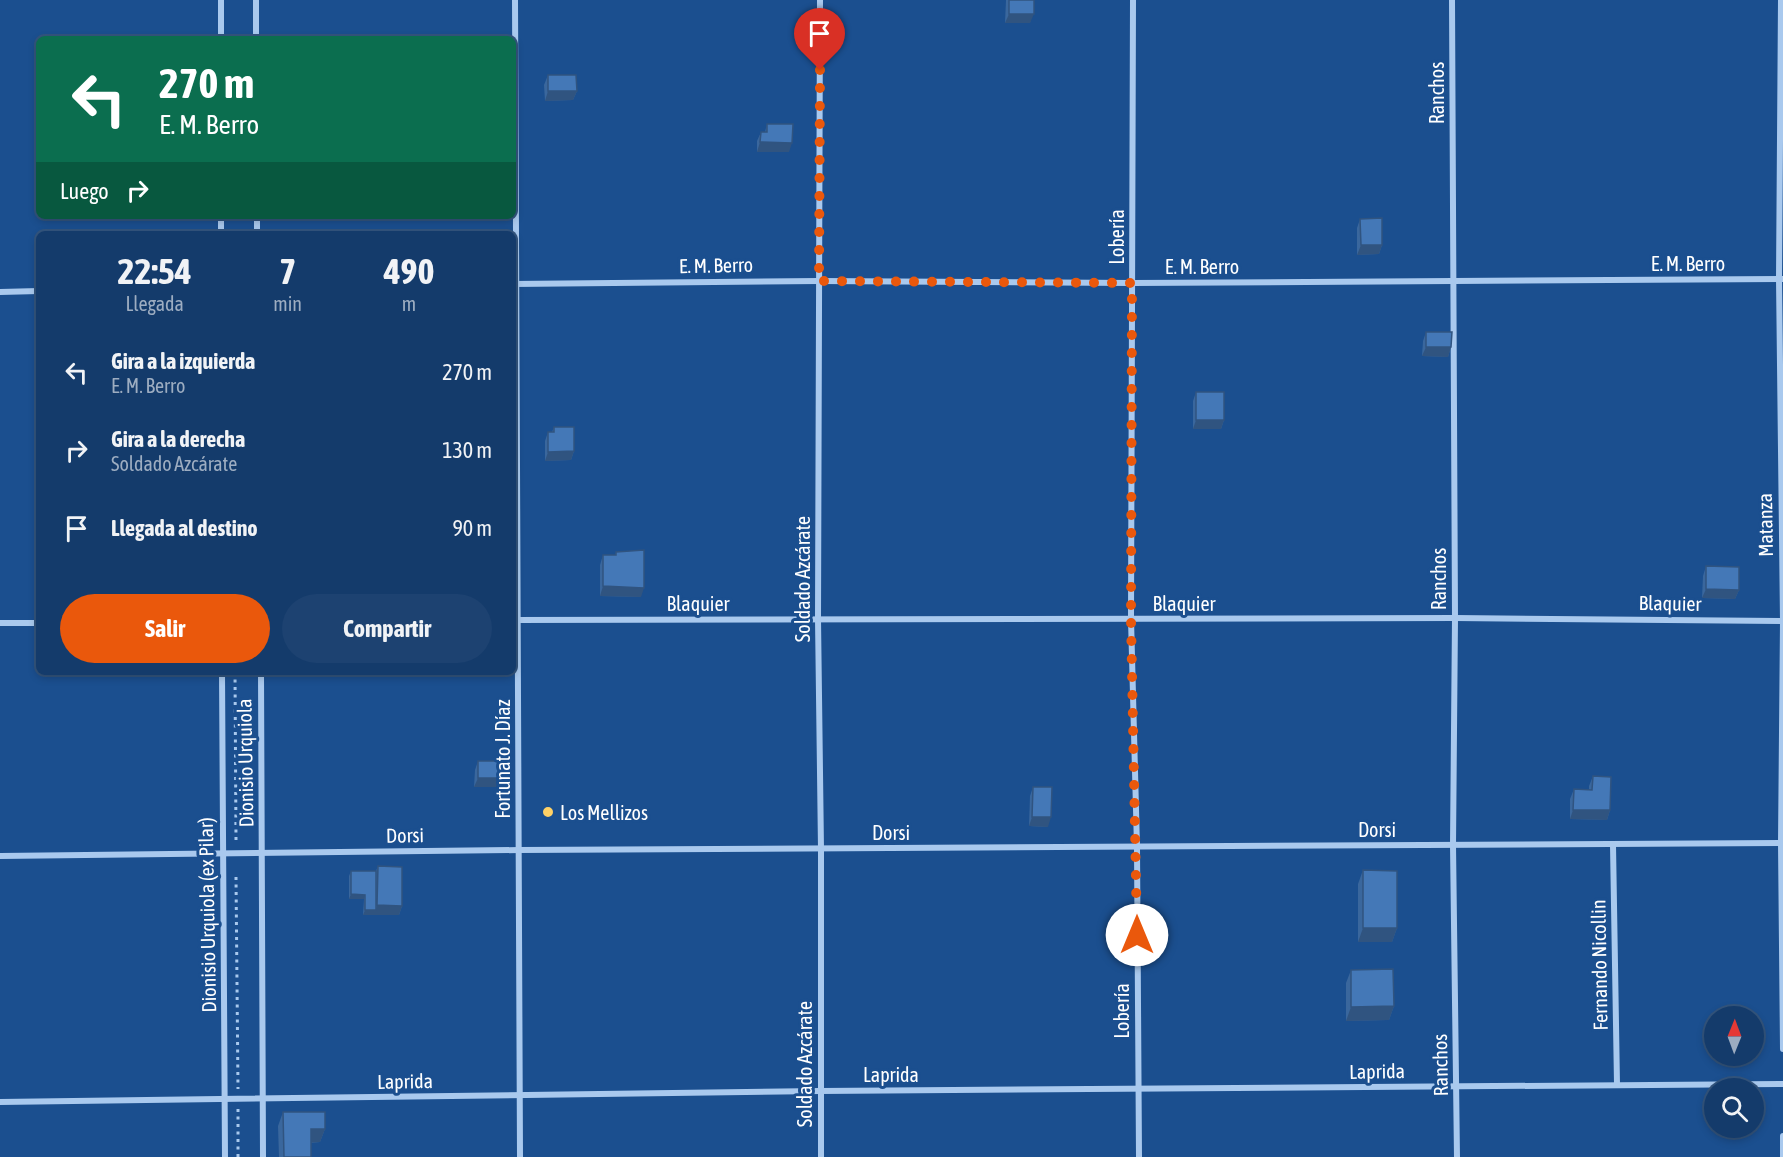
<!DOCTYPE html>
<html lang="es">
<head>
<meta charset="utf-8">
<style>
	body { margin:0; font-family:"Asap Condensed",sans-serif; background:#1d4271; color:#f1f3f6; height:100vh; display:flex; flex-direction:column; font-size:22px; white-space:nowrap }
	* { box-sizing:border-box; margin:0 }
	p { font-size:20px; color:#9dadc1 }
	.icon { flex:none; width:33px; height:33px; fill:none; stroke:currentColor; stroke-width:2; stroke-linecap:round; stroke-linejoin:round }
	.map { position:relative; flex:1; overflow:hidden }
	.details { position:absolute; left:36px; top:231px; width:480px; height:444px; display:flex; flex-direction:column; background:#143b6b; border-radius:9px; box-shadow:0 3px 9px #0003,0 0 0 2px #33557e }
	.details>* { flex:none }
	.top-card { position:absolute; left:36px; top:36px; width:480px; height:183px; border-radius:9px; box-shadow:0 3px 9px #0003,0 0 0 2px #33557e; background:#0b6e4f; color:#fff; overflow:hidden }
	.needle { width:39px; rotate:1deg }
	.fabs { position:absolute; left:1704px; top:1006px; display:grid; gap:12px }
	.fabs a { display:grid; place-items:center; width:60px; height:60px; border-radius:50%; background:#143b6b; box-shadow:0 3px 9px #0003,0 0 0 2px #33557e; font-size:30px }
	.pin { position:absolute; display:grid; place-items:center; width:51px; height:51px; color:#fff; margin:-62px -26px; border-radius:50% 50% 50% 0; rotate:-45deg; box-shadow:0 0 6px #0007 }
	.pin .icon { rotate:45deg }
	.me { position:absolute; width:66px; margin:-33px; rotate:0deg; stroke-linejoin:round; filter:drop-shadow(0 0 4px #0008) }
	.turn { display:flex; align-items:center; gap:21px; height:126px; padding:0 24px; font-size:27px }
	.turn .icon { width:78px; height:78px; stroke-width:2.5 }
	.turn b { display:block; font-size:42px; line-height:51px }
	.then { display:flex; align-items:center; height:57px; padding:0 24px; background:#0003; gap:12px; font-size:22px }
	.eta { display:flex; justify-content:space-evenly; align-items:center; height:102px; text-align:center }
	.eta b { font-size:36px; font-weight:700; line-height:42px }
	.button { display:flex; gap:12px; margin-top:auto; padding:12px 24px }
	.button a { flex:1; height:69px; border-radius:36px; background:#ea580c; color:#fff; font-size:24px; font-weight:700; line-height:69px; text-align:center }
	.button a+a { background:#1d4271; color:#f1f3f6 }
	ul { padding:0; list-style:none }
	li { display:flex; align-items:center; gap:18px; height:78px; padding:0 24px }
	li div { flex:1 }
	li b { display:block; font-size:22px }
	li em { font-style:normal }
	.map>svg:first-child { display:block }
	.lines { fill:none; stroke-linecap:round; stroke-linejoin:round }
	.path { stroke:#a9c9ee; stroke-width:3; stroke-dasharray:3 4.5; stroke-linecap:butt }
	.minor { stroke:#a9c9ee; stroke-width:6 }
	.wall { fill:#3a679d }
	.shaded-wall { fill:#305480 }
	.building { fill:#4478b7; stroke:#305480; stroke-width:1.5 }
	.route { stroke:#ea580c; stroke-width:10; stroke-dasharray:0 18 }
	.poi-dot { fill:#ffd166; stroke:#1b4f8f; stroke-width:2 }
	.labels { text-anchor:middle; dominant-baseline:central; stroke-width:6; stroke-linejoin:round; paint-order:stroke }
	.street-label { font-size:20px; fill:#fff; stroke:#1b4f8f }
	.poi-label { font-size:20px; fill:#fff; stroke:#1b4f8f; text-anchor:start }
</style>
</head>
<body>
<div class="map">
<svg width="1783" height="1157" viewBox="0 0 1783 1157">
	<rect width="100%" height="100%" fill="#1b4f8f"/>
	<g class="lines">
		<!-- path -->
		<g class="path">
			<path d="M 235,672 L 236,840"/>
			<path d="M 236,877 L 238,1089"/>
			<path d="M 238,1157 L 238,1108"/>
		</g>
		<!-- minor -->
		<g class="minor">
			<path d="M 256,0 L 256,39"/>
			<path d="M 515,0 L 520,1157"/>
			<path d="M 820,0 L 818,619 L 821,849 L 821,1157"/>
			<path d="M 1133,0 L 1131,619 L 1137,847 L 1139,1157"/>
			<path d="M 1452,0 L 1455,618 L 1453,845 L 1457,1157"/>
			<path d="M 1781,0 L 1779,279 L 1783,621 L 1781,843 L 1783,1049"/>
			<path d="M 221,39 L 221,0"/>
			<path d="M 257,216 L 257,234"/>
			<path d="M 221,234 L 221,216"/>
			<path d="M 513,284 L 819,281 L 1132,283 L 1783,279"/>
			<path d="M 0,292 L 39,291"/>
			<path d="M 513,620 L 1455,618 L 1783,621"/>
			<path d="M 0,623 L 39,623"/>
			<path d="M 222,672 L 225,1157"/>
			<path d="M 261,672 L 263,1157"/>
			<path d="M 1613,845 L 1617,1084"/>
			<path d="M 0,856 L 519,850 L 1783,843"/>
			<path d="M 0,1102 L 820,1091 L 1783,1084"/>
			<path d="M 1783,1157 L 1783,1136"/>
		</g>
	</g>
	<!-- wall -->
	<g class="wall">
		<path d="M 1006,0 L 1034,0 L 1030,23 L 1005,23 Z"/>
		<path d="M 548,75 L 577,91 L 573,100 L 545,101 L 544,85 Z"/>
		<path d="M 767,124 L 789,152 L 757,152 L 757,141 L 761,132 L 765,132 Z"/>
		<path d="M 1360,219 L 1382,245 L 1379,254 L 1357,255 L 1357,228 Z"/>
		<path d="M 1426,332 L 1451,347 L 1448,357 L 1422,356 L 1423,341 Z"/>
		<path d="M 1196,392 L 1224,420 L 1221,429 L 1193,429 L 1193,401 Z"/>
		<path d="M 554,427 L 574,451 L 571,460 L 545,461 L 545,441 L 548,432 L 552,432 Z"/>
		<path d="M 616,552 L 641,597 L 600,596 L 600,565 L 603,555 L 615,555 Z"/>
		<path d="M 1706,566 L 1739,590 L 1735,599 L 1702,598 L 1703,576 Z"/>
		<path d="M 478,761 L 504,778 L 501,787 L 474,787 L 475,770 Z"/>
		<path d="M 1593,776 L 1610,810 L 1607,820 L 1570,819 L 1570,799 L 1574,789 L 1589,790 L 1589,786 Z"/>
		<path d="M 1033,787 L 1048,827 L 1029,826 L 1030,796 Z"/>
		<path d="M 378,866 L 402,906 L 399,915 L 363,915 L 364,899 L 349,899 L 349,876 L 351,871 L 376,871 Z"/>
		<path d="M 1363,870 L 1397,928 L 1392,942 L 1358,942 L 1358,884 Z"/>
		<path d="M 1351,970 L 1394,1006 L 1389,1020 L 1346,1021 L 1346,983 Z"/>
		<path d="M 283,1112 L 325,1129 L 320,1142 L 311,1143 L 311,1157 L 279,1157 L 278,1126 Z"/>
	</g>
	<!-- shaded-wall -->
	<g class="shaded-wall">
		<path d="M 1009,14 L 1034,14 L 1030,23 L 1005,23 Z"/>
		<path d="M 548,91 L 577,91 L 573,100 L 545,101 Z"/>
		<path d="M 760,142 L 792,143 L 789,152 L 757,152 Z"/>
		<path d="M 1361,245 L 1382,245 L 1379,254 L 1357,255 Z"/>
		<path d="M 1426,347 L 1451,347 L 1448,357 L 1422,356 Z"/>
		<path d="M 1196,420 L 1224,420 L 1221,429 L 1193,429 Z"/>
		<path d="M 574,451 L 571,460 L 545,461 L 548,452 Z"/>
		<path d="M 603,586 L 644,588 L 641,597 L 600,596 Z"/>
		<path d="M 1706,589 L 1739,590 L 1735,599 L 1702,598 Z"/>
		<path d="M 478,778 L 504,778 L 501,787 L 474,787 Z"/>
		<path d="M 1573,810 L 1610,810 L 1607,820 L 1570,819 Z"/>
		<path d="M 1032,817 L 1051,817 L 1048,827 L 1029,826 Z"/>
		<path d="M 351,894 L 365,895 L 364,899 L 349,899 Z"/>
		<path d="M 377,905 L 402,906 L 399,915 L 363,915 L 365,910 L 376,910 Z"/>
		<path d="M 1363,928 L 1397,928 L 1392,942 L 1358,942 Z"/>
		<path d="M 1394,1006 L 1389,1020 L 1346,1021 L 1351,1007 Z"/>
		<path d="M 311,1129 L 325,1129 L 320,1142 L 306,1143 Z"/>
	</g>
	<!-- building -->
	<g class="building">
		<rect x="1009" y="0" width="25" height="14"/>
		<path d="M 548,75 L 576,75 L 577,91 L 548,91 Z"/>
		<path d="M 767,124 L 793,124 L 792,143 L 760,142 L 761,132 L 767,132 Z"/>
		<path d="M 1382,218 L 1382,245 L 1361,245 L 1360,219 Z"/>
		<path d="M 1426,332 L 1452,332 L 1451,347 L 1426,347 Z"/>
		<rect x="1196" y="392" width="28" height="28"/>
		<path d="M 554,427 L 574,427 L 574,451 L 548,452 L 548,432 L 554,432 Z"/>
		<path d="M 644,550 L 644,588 L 603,586 L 603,555 L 616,555 L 616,552 Z"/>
		<path d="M 1706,566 L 1739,567 L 1739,590 L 1706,589 Z"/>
		<rect x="478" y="761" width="26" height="17"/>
		<path d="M 1593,776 L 1611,777 L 1610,810 L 1573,810 L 1574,789 L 1592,790 Z"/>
		<path d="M 1033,787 L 1052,787 L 1051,817 L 1032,817 Z"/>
		<path d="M 378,866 L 402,867 L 402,906 L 377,905 Z"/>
		<path d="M 1363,870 L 1397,871 L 1397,928 L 1363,928 Z"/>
		<path d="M 351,871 L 376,871 L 376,910 L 365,910 L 365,895 L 351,894 Z"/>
		<path d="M 1393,969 L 1394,1006 L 1351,1007 L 1351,970 Z"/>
		<path d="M 283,1112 L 325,1112 L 325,1129 L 311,1129 L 311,1157 L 284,1157 Z"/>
	</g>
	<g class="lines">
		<!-- route -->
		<path class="route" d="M 820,70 L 819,281 L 1132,283 L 1131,619 L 1137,935"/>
	</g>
	<!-- markers -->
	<circle class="poi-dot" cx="548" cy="812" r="6"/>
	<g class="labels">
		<!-- street labels -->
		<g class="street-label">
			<text transform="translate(1436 93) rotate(-90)">Ranchos</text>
			<text transform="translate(1116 237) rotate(-90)">Lobería</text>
			<text x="1688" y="263">E. M. Berro</text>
			<text transform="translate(716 265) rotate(-1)">E. M. Berro</text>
			<text x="1202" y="266">E. M. Berro</text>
			<text transform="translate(1765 525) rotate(-91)">Matanza</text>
			<text transform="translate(802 579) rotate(-90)">Soldado Azcárate</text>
			<text transform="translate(1438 579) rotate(-90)">Ranchos</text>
			<text x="698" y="603">Blaquier</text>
			<text x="1184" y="603">Blaquier</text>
			<text transform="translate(1670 603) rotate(1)">Blaquier</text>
			<text transform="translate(502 759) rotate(-90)">Fortunato J. Díaz</text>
			<text transform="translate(245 763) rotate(-91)">Dionisio Urquiola</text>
			<text x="1377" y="829">Dorsi</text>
			<text x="891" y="832">Dorsi</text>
			<text transform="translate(405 835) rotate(-1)">Dorsi</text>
			<text transform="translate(207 915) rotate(-91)">Dionisio Urquiola (ex Pilar)</text>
			<text transform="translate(1599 965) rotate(-91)">Fernando Nicollin</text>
			<text transform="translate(1121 1011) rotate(-90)">Lobería</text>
			<text transform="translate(804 1064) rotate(-90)">Soldado Azcárate</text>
			<text transform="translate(1440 1065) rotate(-91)">Ranchos</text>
			<text transform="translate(1377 1071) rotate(-1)">Laprida</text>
			<text x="891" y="1074">Laprida</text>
			<text transform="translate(405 1081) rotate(-1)">Laprida</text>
		</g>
		<!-- poi labels -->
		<g class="poi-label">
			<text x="560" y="812">Los Mellizos</text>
		</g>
	</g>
</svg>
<div class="fabs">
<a><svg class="needle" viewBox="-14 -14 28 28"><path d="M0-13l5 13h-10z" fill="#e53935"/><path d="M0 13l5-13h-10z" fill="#9dadc1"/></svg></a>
<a><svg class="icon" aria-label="search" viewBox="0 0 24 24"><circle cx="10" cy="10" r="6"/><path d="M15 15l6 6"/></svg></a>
</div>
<div class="pin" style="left:820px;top:70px;background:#d93025"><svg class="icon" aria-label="arrive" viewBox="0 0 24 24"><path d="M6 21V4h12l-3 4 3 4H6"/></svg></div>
<svg class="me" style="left:1137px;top:935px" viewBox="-20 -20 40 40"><circle r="19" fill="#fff"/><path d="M0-13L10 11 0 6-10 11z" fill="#ea580c"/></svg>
<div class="top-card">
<div class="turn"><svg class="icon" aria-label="left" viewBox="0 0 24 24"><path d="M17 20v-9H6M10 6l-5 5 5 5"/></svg><div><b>270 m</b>E. M. Berro</div></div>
<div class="then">Luego<svg class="icon" aria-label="right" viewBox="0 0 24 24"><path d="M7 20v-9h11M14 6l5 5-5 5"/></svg></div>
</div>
<section class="details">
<div class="eta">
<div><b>22:54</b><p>Llegada</p></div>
<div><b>7</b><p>min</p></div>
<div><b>490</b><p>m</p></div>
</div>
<ul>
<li><svg class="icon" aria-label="left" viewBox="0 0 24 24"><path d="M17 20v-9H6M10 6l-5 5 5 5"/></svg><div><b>Gira a la izquierda</b><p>E. M. Berro</p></div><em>270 m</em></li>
<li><svg class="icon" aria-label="right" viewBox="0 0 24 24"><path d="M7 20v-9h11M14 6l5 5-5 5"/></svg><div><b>Gira a la derecha</b><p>Soldado Azcárate</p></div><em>130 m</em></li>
<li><svg class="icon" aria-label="arrive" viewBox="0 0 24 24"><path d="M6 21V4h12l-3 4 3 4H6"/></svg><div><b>Llegada al destino</b></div><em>90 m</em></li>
</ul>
<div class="button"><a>Salir</a><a>Compartir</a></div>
</section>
</div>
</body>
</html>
